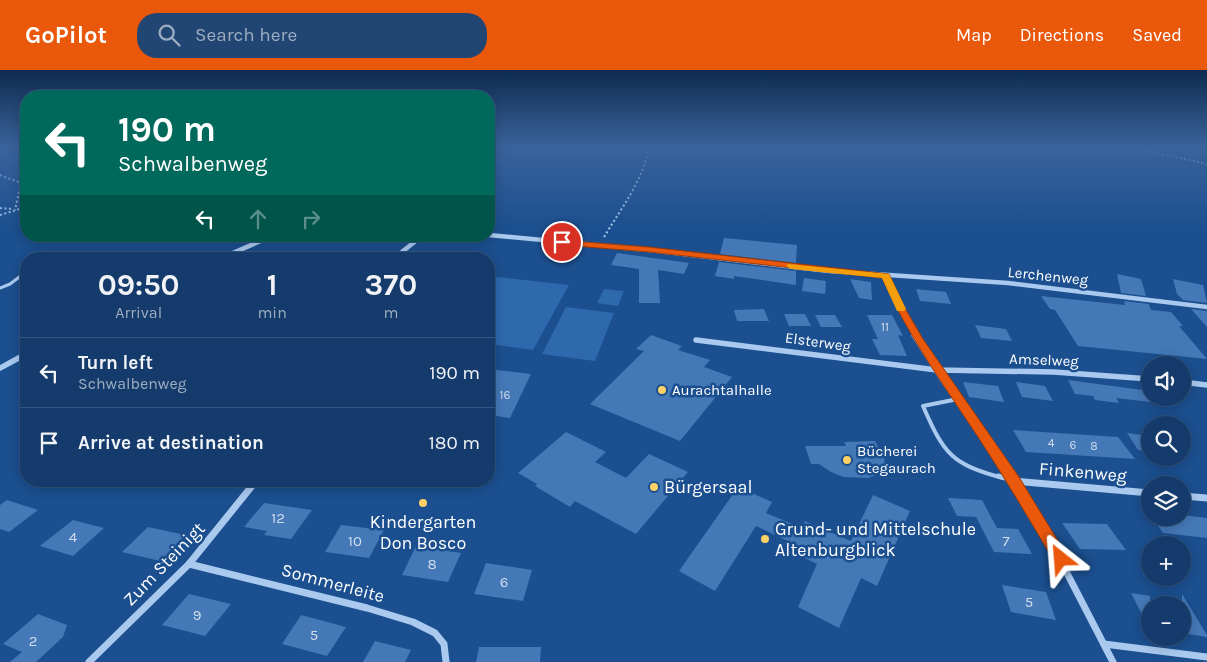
<!DOCTYPE html>
<html lang="en">
<head>
<meta charset="utf-8">
<style>
	body { margin:0; font-family:Karla,sans-serif; background:#214673; color:#f1f3f6; height:100vh; display:flex; flex-direction:column; font-size:19px; white-space:nowrap }
	* { box-sizing:border-box; margin:0 }
	p { font-size:16px; color:#9dadc1 }
	.icon { flex:none; width:28px; height:28px; fill:none; stroke:currentColor; stroke-width:2; stroke-linecap:round; stroke-linejoin:round }
	.map { position:relative; flex:1; overflow:hidden }
	.details { position:absolute; left:20px; top:182px; width:475px; height:235px; display:flex; flex-direction:column; background:#143b6b; border-radius:20px; box-shadow:0 2px 12px #0003,0 0 0 1px #33557e }
	.details>* { flex:none }
	.guide { position:absolute; left:20px; top:20px; width:475px; height:152px; border-radius:20px; box-shadow:0 2px 12px #0003,0 0 0 1px #33557e; background:#00695c; color:#fff; overflow:hidden }
	.controls { position:absolute; left:1141px; top:286px; display:grid; gap:10px }
	.controls a { display:grid; place-items:center; width:50px; height:50px; border-radius:50%; background:#143b6b; box-shadow:0 2px 12px #0003,0 0 0 1px #33557e; font-size:25px }
	.pin { position:absolute; display:grid; place-items:center; width:42px; height:42px; color:#fff; margin:-21px; border:2px solid #fff; border-radius:50%; box-shadow:0 1px 5px #0007 }
	.me { position:absolute; width:55px; margin:-28px; rotate:332deg; stroke-linejoin:round; filter:drop-shadow(0 0 4px #0008) }
	.turn { display:flex; align-items:center; gap:18px; height:105px; padding:0 15px; font-size:22px }
	.turn .icon { width:65px; height:65px; stroke-width:2.5 }
	.turn b { display:block; font-size:35px; line-height:42px }
	.lanes { display:flex; align-items:center; height:48px; padding:0 15px; background:#0003; justify-content:center; gap:25px; direction:ltr }
	.lanes .off { opacity:.35 }
	.eta { display:flex; justify-content:space-evenly; align-items:center; height:85px; text-align:center }
	.eta b { font-size:30px; font-weight:700; line-height:35px }
	ul { padding:0; list-style:none }
	li { display:flex; align-items:center; gap:15px; height:70px; padding:0 15px; border-top:1px solid #33557e }
	li div { flex:1 }
	li b { display:block; font-size:19px }
	li em { font-style:normal }
	header { display:flex; align-items:center; gap:30px; box-sizing:border-box; height:70px; padding:0 25px; background:#ea580c; color:#fff }
	header strong { font-size:24px }
	nav { display:flex; gap:28px; margin-inline-start:auto; font-size:18px }
	.search { width:350px; height:45px; background:#214673; display:flex; align-items:center; gap:12px; box-sizing:border-box; padding:0 18px; border-radius:20px; color:#9dadc1; font-size:19px }
	.map>svg:first-child { display:block }
	.green { fill:#2e69ad }
	.building { fill:#4478b7 }
	.lines { fill:none; stroke-linecap:round; stroke-linejoin:round }
	.path { stroke:#a9c9ee; stroke-width:2; stroke-dasharray:2 2.5; stroke-linecap:butt }
	.service-far2 { stroke:#a9c9ee; stroke-width:3 }
	.service-far1 { stroke:#a9c9ee; stroke-width:4 }
	.service { stroke:#a9c9ee; stroke-width:5 }
	.minor-far3 { stroke:#a9c9ee; stroke-width:3 }
	.minor-far2 { stroke:#a9c9ee; stroke-width:4.5 }
	.minor-far1 { stroke:#a9c9ee; stroke-width:5.5 }
	.minor { stroke:#a9c9ee; stroke-width:7 }
	.route { fill:#ea580c; stroke:#983908 }
	.slow { fill:#f59e0b }
	.poi-dot { fill:#ffd166; stroke:#1b4f8f; stroke-width:2 }
	.labels { text-anchor:middle; dominant-baseline:central; stroke-width:5; stroke-linejoin:round; paint-order:stroke }
	.number-label { font-size:12px; fill:#d0dded }
	.street-label { font-size:15px; fill:#fff; stroke:#1b4f8f }
	.poi-label { font-size:15px; fill:#fff; stroke:#1b4f8f; text-anchor:start }
	.near-number-label { font-size:15px; fill:#d0dded }
	.near-street-label { font-size:18px; fill:#fff; stroke:#1b4f8f }
	.near-poi-label { font-size:18px; fill:#fff; stroke:#1b4f8f; text-anchor:start }
</style>
</head>
<body>
<header>
<strong>GoPilot</strong>
<div class="search"><svg class="icon" aria-label="search" viewBox="0 0 24 24"><circle cx="10" cy="10" r="6"/><path d="M15 15l6 6"/></svg>Search here</div>
<nav><a>Map</a><a>Directions</a><a>Saved</a></nav>
</header>
<div class="map">
<svg width="1207" height="592" viewBox="0 0 1207 592">
	<rect width="100%" height="100%" fill="#1b4f8f"/>
	<!-- green -->
	<g class="green">
		<path d="M 489,206 L 569,215 L 533,280 L 489,274 Z"/>
		<path d="M 604,219 L 624,221 L 618,236 L 597,233 Z"/>
		<path d="M 566,237 L 614,243 L 595,291 L 542,284 Z"/>
	</g>
	<!-- building -->
	<g class="building">
		<path d="M 724,168 L 797,175 L 796,193 L 720,184 Z"/>
		<path d="M 617,183 L 689,193 L 684,204 L 658,200 L 660,233 L 639,233 L 639,199 L 611,195 Z"/>
		<path d="M 719,192 L 796,201 L 796,215 L 734,206 L 734,209 L 715,206 Z"/>
		<path d="M 1117,204 L 1141,209 L 1146,226 L 1121,223 Z"/>
		<path d="M 804,208 L 826,211 L 825,224 L 802,221 Z"/>
		<path d="M 850,209 L 871,212 L 872,230 L 859,228 Z"/>
		<path d="M 1173,209 L 1203,215 L 1207,233 L 1183,230 L 1177,224 Z"/>
		<path d="M 916,219 L 946,222 L 951,234 L 920,231 Z"/>
		<path d="M 1041,226 L 1125,235 L 1124,231 L 1149,234 L 1151,240 L 1171,242 L 1183,256 L 1179,256 L 1207,289 L 1078,276 L 1055,240 L 1050,239 Z"/>
		<path d="M 764,239 L 769,251 L 737,251 L 734,240 Z"/>
		<path d="M 1191,239 L 1207,241 L 1207,257 Z"/>
		<path d="M 784,244 L 805,244 L 811,256 L 789,256 Z"/>
		<path d="M 815,245 L 835,245 L 842,257 L 821,257 Z"/>
		<path d="M 867,245 L 892,245 L 903,266 L 898,265 L 907,286 L 880,285 L 872,269 L 878,269 Z"/>
		<path d="M 975,255 L 1006,259 L 1012,271 L 981,268 Z"/>
		<path d="M 651,265 L 682,276 L 678,280 L 710,290 L 704,297 L 732,307 L 680,371 L 590,334 L 644,281 L 636,279 Z"/>
		<path d="M 489,299 L 531,304 L 510,348 L 489,345 Z"/>
		<path d="M 1068,310 L 1150,321 L 1150,332 L 1116,328 L 1119,333 L 1095,330 L 1093,326 L 1075,324 Z"/>
		<path d="M 963,312 L 998,316 L 1004,332 L 969,327 Z"/>
		<path d="M 1016,312 L 1045,316 L 1053,331 L 1022,327 Z"/>
		<path d="M 1013,360 L 1118,367 L 1135,389 L 1026,382 Z"/>
		<path d="M 566,362 L 606,382 L 595,392 L 626,408 L 649,384 L 688,402 L 636,464 L 575,431 L 570,437 L 535,416 L 537,414 L 518,403 Z"/>
		<path d="M 1127,363 L 1150,366 L 1150,381 L 1138,380 Z"/>
		<path d="M 875,371 L 884,388 L 885,399 L 878,404 L 868,408 L 843,407 L 831,402 L 819,394 L 811,394 L 805,376 L 846,376 L 844,372 Z"/>
		<path d="M 738,417 L 772,432 L 766,443 L 802,458 L 805,451 L 851,471 L 873,425 L 910,441 L 877,516 L 861,508 L 839,558 L 798,537 L 817,494 L 788,480 L 792,473 L 756,456 L 715,521 L 679,501 Z"/>
		<path d="M 948,428 L 982,430 L 997,458 L 1018,459 L 1032,484 L 994,482 L 976,447 L 957,446 Z"/>
		<path d="M 7,430 L 38,440 L 9,462 L 0,459 L 0,435 Z"/>
		<path d="M 264,433 L 312,440 L 291,469 L 264,465 L 267,461 L 244,457 Z"/>
		<path d="M 1182,445 L 1207,448 L 1207,468 L 1163,463 L 1153,448 L 1182,448 Z"/>
		<path d="M 73,450 L 104,458 L 73,486 L 40,476 Z"/>
		<path d="M 1062,453 L 1107,454 L 1126,480 L 1080,479 Z"/>
		<path d="M 341,455 L 384,460 L 369,488 L 325,482 Z"/>
		<path d="M 148,457 L 185,465 L 160,491 L 122,482 Z"/>
		<path d="M 416,476 L 461,483 L 448,512 L 402,505 Z"/>
		<path d="M 486,493 L 532,500 L 523,531 L 474,524 Z"/>
		<path d="M 1002,515 L 1046,522 L 1056,550 L 1011,542 Z"/>
		<path d="M 1131,523 L 1150,526 L 1150,560 Z"/>
		<path d="M 189,524 L 231,534 L 205,566 L 162,555 Z"/>
		<path d="M 1182,524 L 1207,565 L 1207,567 L 1182,563 Z"/>
		<path d="M 38,544 L 67,555 L 63,567 L 36,592 L 10,592 L 22,582 L 3,574 Z"/>
		<path d="M 301,545 L 346,557 L 327,586 L 282,574 Z"/>
		<path d="M 375,571 L 411,580 L 405,592 L 363,592 Z"/>
		<path d="M 479,577 L 541,577 L 540,592 L 476,592 Z"/>
	</g>
	<g class="lines">
		<!-- path -->
		<g class="path">
			<path d="M 1127,76 L 1207,94"/>
			<path d="M 0,105 L 21,113 L 15,140"/>
			<path d="M 0,138 L 13,139"/>
			<path d="M 0,145 L 26,137"/>
			<path d="M 604,167 C 622,137 643,111 649,76"/>
		</g>
		<!-- service-far2 -->
		<g class="service-far2">
			<path d="M 61,189 L 65,189"/>
			<path d="M 0,218 L 10,214 L 26,202"/>
		</g>
		<!-- service-far1 -->
		<path class="service-far1" d="M 958,329 L 923,336 C 944,384 951,394 1003,408"/>
		<!-- service -->
		<path class="service" d="M 998,406 L 1013,410"/>
		<!-- minor-far3 -->
		<path class="minor-far3" d="M 0,78 L 4,76"/>
		<!-- minor-far2 -->
		<g class="minor-far2">
			<path d="M 489,165 L 649,180 L 829,201 L 1008,213 L 1207,237"/>
			<path d="M 219,189 L 272,166"/>
			<path d="M 393,189 L 422,166"/>
			<path d="M 886,206 L 897,233 L 915,266"/>
		</g>
		<!-- minor-far1 -->
		<g class="minor-far1">
			<path d="M 914,265 L 944,312 L 1012,408"/>
			<path d="M 696,270 L 937,300 L 1054,302 L 1150,309"/>
			<path d="M 0,298 L 26,284"/>
			<path d="M 1182,312 L 1207,315"/>
		</g>
		<!-- minor -->
		<g class="minor">
			<path d="M 1011,406 L 1054,478 L 1113,592"/>
			<path d="M 1014,411 L 1150,423"/>
			<path d="M 1182,426 L 1207,428"/>
			<path d="M 189,494 L 367,538 L 413,552 L 435,563 L 444,574 L 446,592"/>
			<path d="M 1104,574 L 1207,587"/>
			<path d="M 89,592 L 189,494 L 256,411"/>
		</g>
	</g>
	<!-- sky -->
	<linearGradient id="sky" x2="0" y2="1"><stop stop-color="#0f2b4f"/><stop offset="0.48" stop-color="#39639b"/><stop offset="1" stop-color="#39639b" stop-opacity="0"/></linearGradient>
	<rect width="1207" height="159" fill="url(#sky)"/>
	<!-- route -->
	<path class="route" d="M 559,170 L 649,177 L 889,204 L 906,240 L 923,269 L 1019,407 L 1066,484 L 1069,489 L 1066,493 L 1061,495 L 1055,493 C 1031,452 1006,410 980,370 C 945,317 908,266 882,208 L 649,182 L 562,175 L 559,174 Z"/>
	<!-- slow -->
	<path class="slow" d="M 788,194 L 889,204 L 906,239 L 904,241 L 897,241 L 882,208 L 791,199 L 786,196 Z"/>
	<!-- markers -->
	<g class="poi-dot">
		<circle cx="662" cy="320" r="5"/>
		<circle cx="847" cy="390" r="5"/>
		<circle cx="654" cy="417" r="5"/>
		<circle cx="423" cy="433" r="5"/>
		<circle cx="765" cy="469" r="5"/>
	</g>
	<g class="labels">
		<!-- number labels -->
		<g class="number-label">
			<text x="885" y="257">11</text>
			<text x="505" y="325">16</text>
			<text x="1051" y="373">4</text>
			<text x="1073" y="375">6</text>
			<text x="1094" y="376">8</text>
		</g>
		<!-- street labels -->
		<g class="street-label">
			<text transform="translate(1048 206) rotate(6)">Lerchenweg</text>
			<text transform="translate(818 272) rotate(8)">Elsterweg</text>
			<text transform="translate(1044 290) rotate(2)">Amselweg</text>
		</g>
		<!-- poi labels -->
		<g class="poi-label">
			<text x="672" y="320">Aurachtalhalle</text>
			<text x="857" y="381">Bücherei<tspan x="857" dy="17">Stegaurach</tspan></text>
		</g>
		<!-- near-number labels -->
		<g class="near-number-label">
			<text x="278" y="448">12</text>
			<text x="73" y="467">4</text>
			<text x="355" y="471">10</text>
			<text x="1006" y="471">7</text>
			<text x="432" y="494">8</text>
			<text x="504" y="512">6</text>
			<text x="1029" y="532">5</text>
			<text x="197" y="545">9</text>
			<text x="314" y="565">5</text>
			<text x="33" y="571">2</text>
		</g>
		<!-- near-street labels -->
		<g class="near-street-label">
			<text transform="translate(1083 402) rotate(5)">Finkenweg</text>
			<text transform="translate(164 494) rotate(-46)">Zum Steinigt</text>
			<text transform="translate(333 513) rotate(15)">Sommerleite</text>
		</g>
		<!-- near-poi labels -->
		<g class="near-poi-label">
			<text x="664" y="417">Bürgersaal</text>
			<text x="423" y="452" text-anchor="middle">Kindergarten<tspan x="423" dy="21">Don Bosco</tspan></text>
			<text x="775" y="459">Grund- und Mittelschule<tspan x="775" dy="21">Altenburgblick</tspan></text>
		</g>
	</g>
</svg>
<div class="controls">
<a><svg class="icon" aria-label="sound" viewBox="0 0 24 24"><path d="M4 9h4l5-4v14l-5-4H4zM17 9q2 3 0 6"/></svg></a>
<a><svg class="icon" aria-label="search" viewBox="0 0 24 24"><circle cx="10" cy="10" r="6"/><path d="M15 15l6 6"/></svg></a>
<a><svg class="icon" aria-label="layers" viewBox="0 0 24 24"><path d="M12 4l9 5-9 5-9-5zM3 14l9 5 9-5"/></svg></a>
<a>+</a>
<a>−</a>
</div>
<div class="pin" style="left:562px;top:172px;background:#d93025"><svg class="icon" aria-label="arrive" viewBox="0 0 24 24"><path d="M6 21V4h12l-3 4 3 4H6"/></svg></div>
<svg class="me" style="left:1061px;top:489px" viewBox="-20 -20 40 40"><path d="M0-17L14 15 0 8-14 15z" fill="#ea580c" stroke="#fff" stroke-width="4"/></svg>
<div class="guide">
<div class="turn"><svg class="icon" aria-label="left" viewBox="0 0 24 24"><path d="M17 20v-9H6M10 6l-5 5 5 5"/></svg><div><b>190 m</b>Schwalbenweg</div></div>
<div class="lanes"><svg class="icon" aria-label="left" viewBox="0 0 24 24"><path d="M17 20v-9H6M10 6l-5 5 5 5"/></svg><svg class="icon off" aria-label="ahead" viewBox="0 0 24 24"><path d="M12 20V5M6 11l6-6 6 6"/></svg><svg class="icon off" aria-label="right" viewBox="0 0 24 24"><path d="M7 20v-9h11M14 6l5 5-5 5"/></svg></div>
</div>
<section class="details">
<div class="eta">
<div><b>09:50</b><p>Arrival</p></div>
<div><b>1</b><p>min</p></div>
<div><b>370</b><p>m</p></div>
</div>
<ul>
<li><svg class="icon" aria-label="left" viewBox="0 0 24 24"><path d="M17 20v-9H6M10 6l-5 5 5 5"/></svg><div><b>Turn left</b><p>Schwalbenweg</p></div><em>190 m</em></li>
<li><svg class="icon" aria-label="arrive" viewBox="0 0 24 24"><path d="M6 21V4h12l-3 4 3 4H6"/></svg><div><b>Arrive at destination</b></div><em>180 m</em></li>
</ul>
</section>
</div>
</body>
</html>
